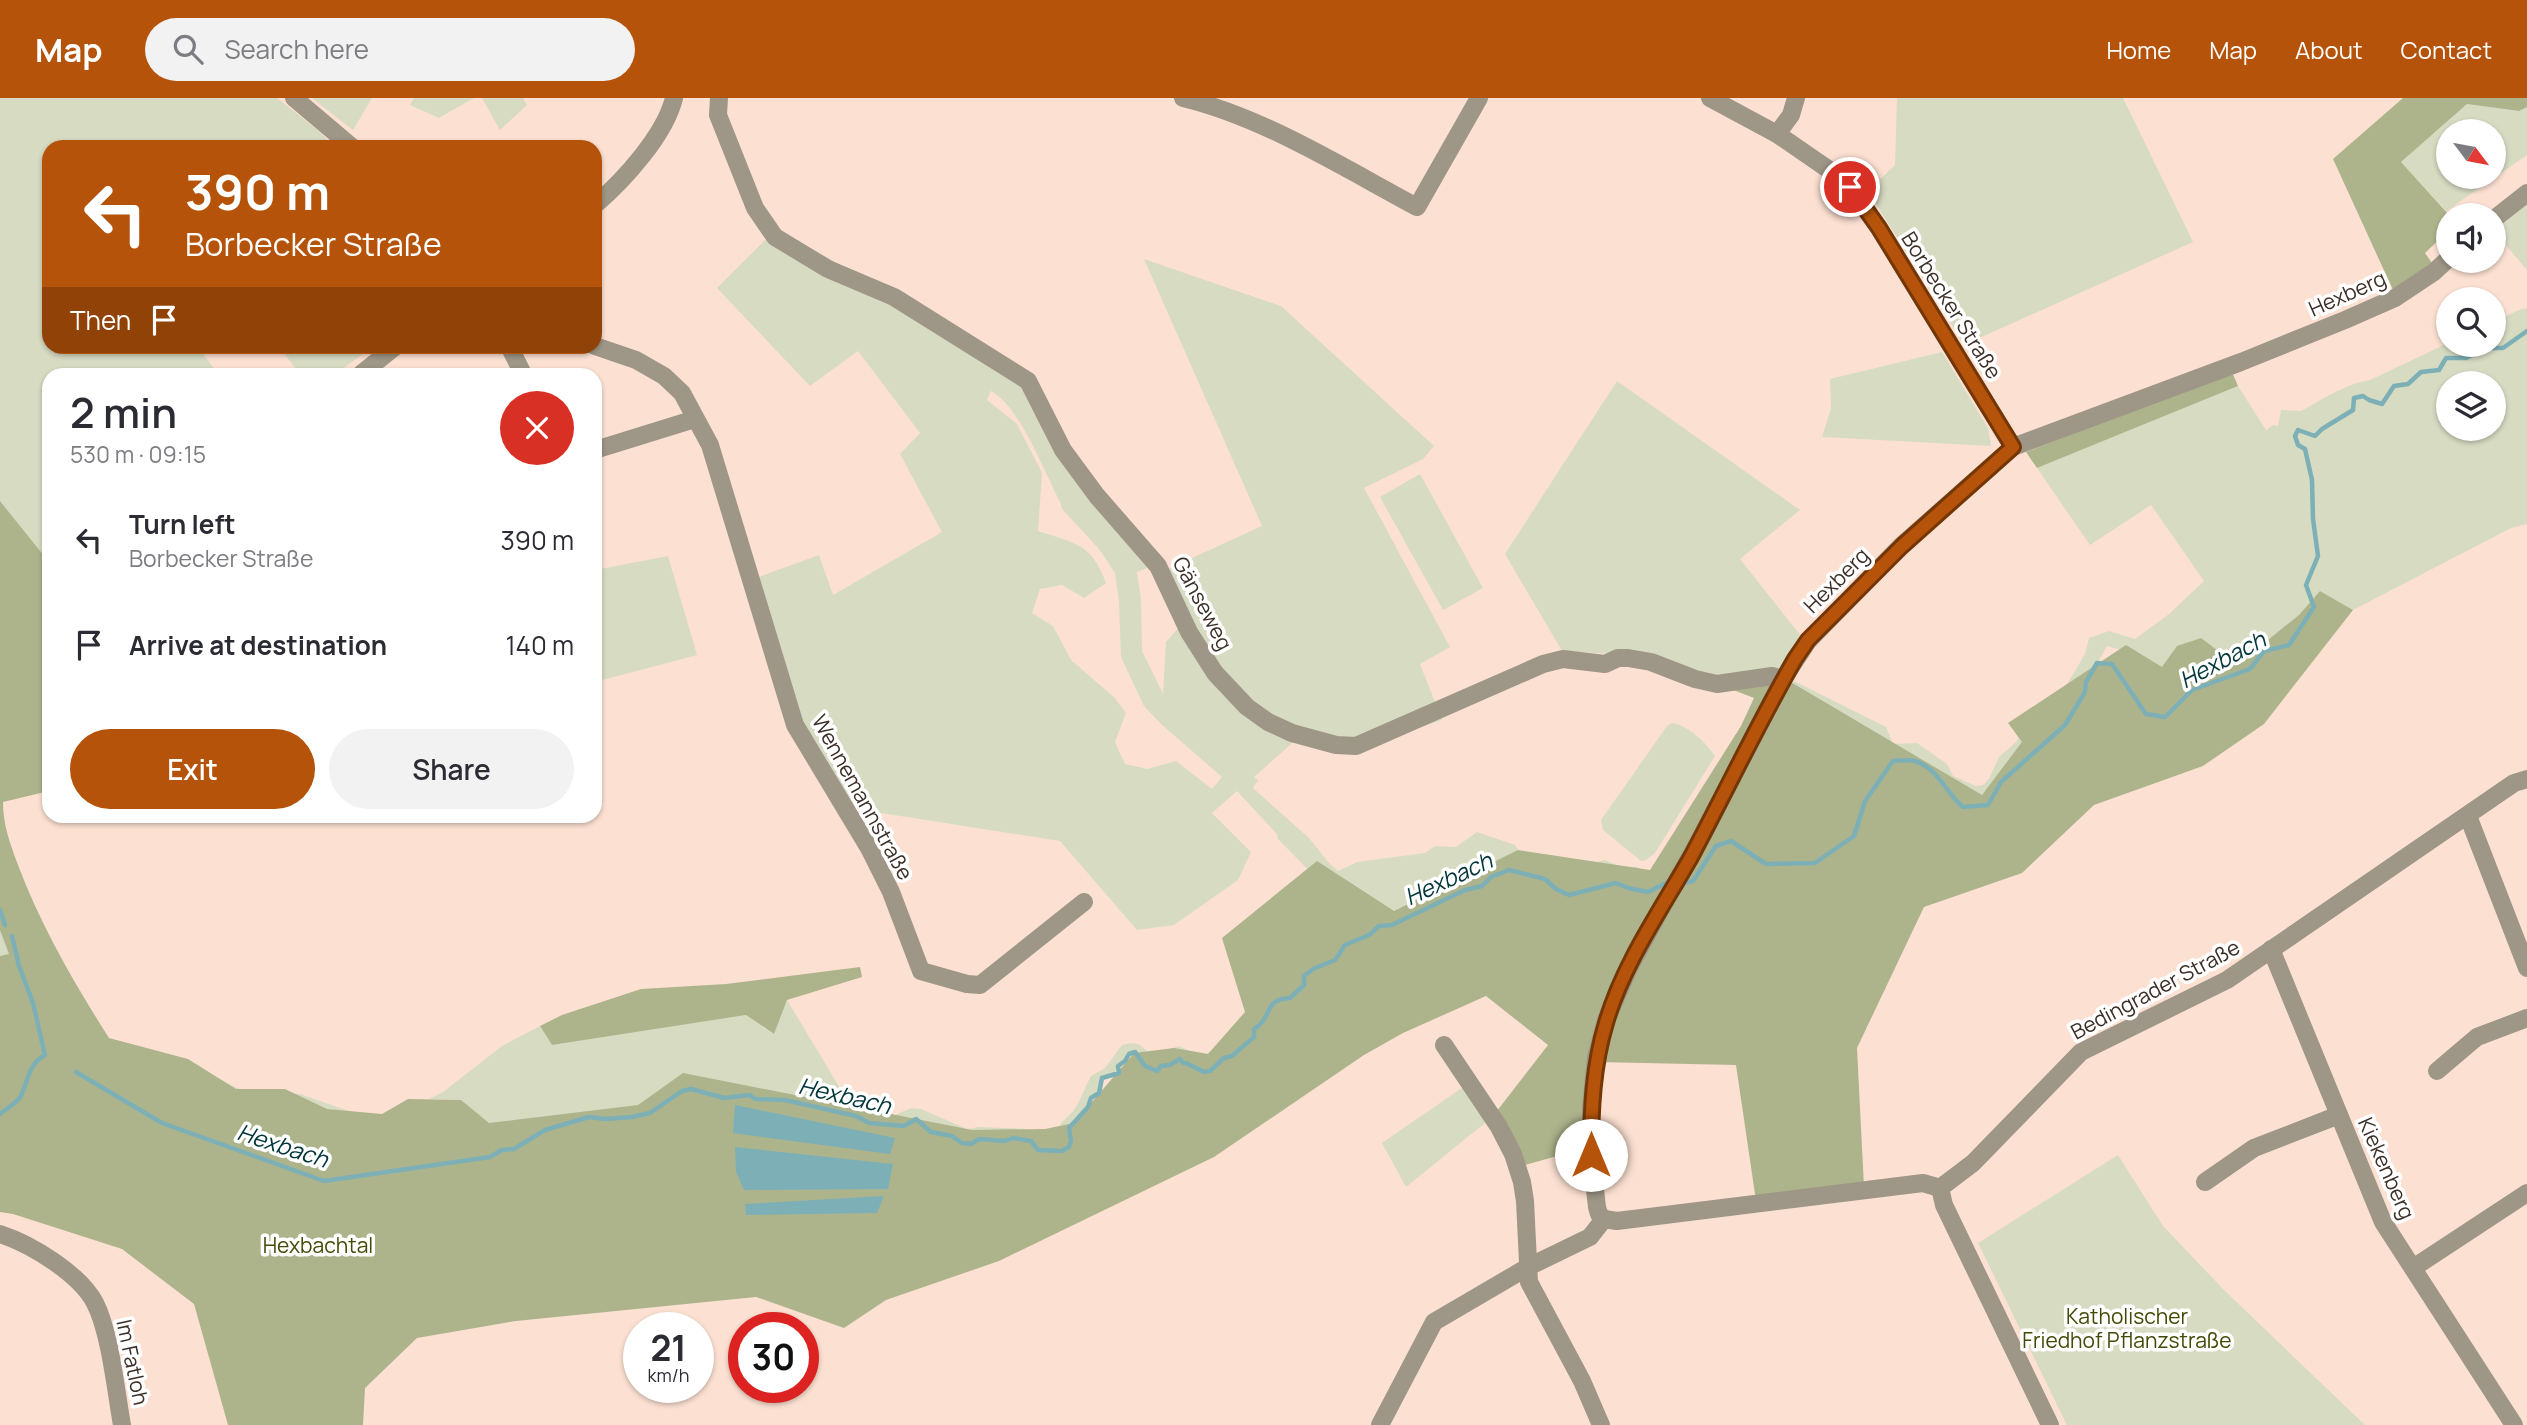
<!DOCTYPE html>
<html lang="en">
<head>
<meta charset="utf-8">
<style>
	body { margin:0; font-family:Manrope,sans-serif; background:#f2f2f3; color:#2b2b33; height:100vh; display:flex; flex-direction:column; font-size:26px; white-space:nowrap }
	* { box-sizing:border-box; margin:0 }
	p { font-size:23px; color:#7c7c81 }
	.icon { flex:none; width:38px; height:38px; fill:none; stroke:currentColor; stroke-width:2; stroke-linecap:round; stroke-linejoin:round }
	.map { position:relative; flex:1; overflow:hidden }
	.drawer { position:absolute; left:42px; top:270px; width:560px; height:455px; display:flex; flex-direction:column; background:#fff; border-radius:21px; box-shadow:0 2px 5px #0004 }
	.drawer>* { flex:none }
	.guide { position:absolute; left:42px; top:42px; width:560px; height:214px; border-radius:21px; box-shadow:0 2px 5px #0004; background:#b45309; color:#fff; overflow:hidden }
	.needle { width:46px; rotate:122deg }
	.controls { position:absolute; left:2436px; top:21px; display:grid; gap:14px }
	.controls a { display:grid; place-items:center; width:70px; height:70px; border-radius:50%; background:#fff; box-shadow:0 2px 5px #0004; font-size:35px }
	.speed { position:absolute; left:623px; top:1214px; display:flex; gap:14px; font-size:35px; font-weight:700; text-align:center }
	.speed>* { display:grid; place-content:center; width:91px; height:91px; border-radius:50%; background:#fff; box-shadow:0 2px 5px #0004; line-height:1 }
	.speed small { font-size:18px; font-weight:400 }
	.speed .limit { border:10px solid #d22; background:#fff; color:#111 }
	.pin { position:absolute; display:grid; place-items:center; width:60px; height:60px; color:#fff; margin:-30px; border:4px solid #fff; border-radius:50%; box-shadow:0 2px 7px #0007 }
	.me { position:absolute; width:77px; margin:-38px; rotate:0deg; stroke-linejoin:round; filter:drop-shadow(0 0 5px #0008) }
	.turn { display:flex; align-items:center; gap:24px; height:147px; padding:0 28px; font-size:32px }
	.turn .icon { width:91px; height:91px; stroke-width:2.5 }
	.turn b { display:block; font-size:49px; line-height:60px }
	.then { display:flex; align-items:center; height:66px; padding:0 28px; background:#0003; gap:14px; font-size:26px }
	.round { display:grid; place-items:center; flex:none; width:74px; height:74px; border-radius:37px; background:#f2f2f3 }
	.head { display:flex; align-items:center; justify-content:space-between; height:119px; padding:0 28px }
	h1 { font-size:42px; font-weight:600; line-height:52px }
	.cta { display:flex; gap:14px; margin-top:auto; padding:14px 28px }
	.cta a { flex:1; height:80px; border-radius:42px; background:#b45309; color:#fff; font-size:28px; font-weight:600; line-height:80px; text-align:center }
	.cta a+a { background:#f2f2f3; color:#2b2b33 }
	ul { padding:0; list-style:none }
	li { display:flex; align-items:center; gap:21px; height:105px; padding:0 28px }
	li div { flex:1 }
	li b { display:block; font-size:26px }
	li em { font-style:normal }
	header { display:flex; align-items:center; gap:42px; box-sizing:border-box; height:98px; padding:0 35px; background:#b45309; color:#fff }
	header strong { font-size:33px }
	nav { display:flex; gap:38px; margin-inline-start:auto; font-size:24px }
	.search { width:490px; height:63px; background:#f2f2f3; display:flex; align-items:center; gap:18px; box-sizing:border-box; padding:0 24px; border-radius:38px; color:#7c7c81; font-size:26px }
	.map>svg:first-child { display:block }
	.green { fill:#d7dbc2; fill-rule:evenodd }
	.forest { fill:#adb48c }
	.water { fill:#7cb0b6 }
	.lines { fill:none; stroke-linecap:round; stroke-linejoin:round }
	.stream { stroke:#7cb0b6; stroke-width:4.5 }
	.minor { stroke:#9e9686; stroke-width:18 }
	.route-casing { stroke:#753606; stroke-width:18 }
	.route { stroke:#b45309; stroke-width:12 }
	.labels { text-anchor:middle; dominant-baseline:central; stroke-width:7; stroke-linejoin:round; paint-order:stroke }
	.street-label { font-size:21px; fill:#3c2f27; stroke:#fff }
	.park-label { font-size:21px; fill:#444a06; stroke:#fff }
	.water-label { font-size:23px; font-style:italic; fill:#02363b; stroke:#fff }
</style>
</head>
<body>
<header>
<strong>Map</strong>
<div class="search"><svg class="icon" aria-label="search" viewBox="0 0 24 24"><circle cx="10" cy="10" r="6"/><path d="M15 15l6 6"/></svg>Search here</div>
<nav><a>Home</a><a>Map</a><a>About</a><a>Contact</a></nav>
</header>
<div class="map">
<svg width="2527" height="1327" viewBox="0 0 2527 1327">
	<rect width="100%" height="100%" fill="#fce1d2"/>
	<!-- green -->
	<g class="green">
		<path d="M 0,0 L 277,0 L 319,33 L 334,49 L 49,49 L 49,248 L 215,249 L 204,257 L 218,276 L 49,276 L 49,464 L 0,403 Z"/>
		<path d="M 312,0 L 372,0 L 353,32 Z"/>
		<path d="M 414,0 L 474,0 L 439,20 L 410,7 Z"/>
		<path d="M 482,0 L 523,0 L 527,7 L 500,32 Z"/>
		<path d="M 1897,0 L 2123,0 L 2193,144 L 1964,247 L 1868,93 L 1895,67 Z"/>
		<path d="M 2467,6 L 2519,13 L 2527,9 L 2527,57 L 2446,113 L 2401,64 ZM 2448,33 L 2494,33 L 2494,79 L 2448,79 Z"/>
		<path d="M 2527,106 L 2527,172 L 2494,133 Z"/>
		<path d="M 776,131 L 1003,258 L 1000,267 L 1014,276 L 1021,285 L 1022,291 L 1041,311 L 1070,371 L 1155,467 L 1137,474 L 1141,502 L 1142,553 L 1163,596 L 1166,544 L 1181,527 L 1155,477 L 1262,428 L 1144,161 L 1281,208 L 1434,348 L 1423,361 L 1364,390 L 1450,549 L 1420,566 L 1442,622 L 1368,647 L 1297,641 L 1254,679 L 1258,682 L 1253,690 L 1309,740 L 1329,765 L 1338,773 L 1357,764 L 1425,755 L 1435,748 L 1456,749 L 1477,734 L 1515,747 L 1520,755 L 1525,754 L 1532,762 L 1549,757 L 1559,758 L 1567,768 L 1581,763 L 1590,766 L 1605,762 L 1619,768 L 1637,769 L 1650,777 L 1666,777 L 1694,769 L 1722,720 L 1794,583 L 1886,629 L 1893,646 L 1917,645 L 1947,666 L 1953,678 L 1976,688 L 1983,687 L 1989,681 L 1999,659 L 2016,644 L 2024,631 L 2039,623 L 2048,614 L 2049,600 L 2063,593 L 2085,556 L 2089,540 L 2109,533 L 2135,541 L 2169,516 L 2204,483 L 2151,407 L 2090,447 L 2037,370 L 2238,288 L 2266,332 L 2273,327 L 2278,328 L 2281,312 L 2301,313 C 2323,301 2345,286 2370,282 L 2448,245 L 2448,247 L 2494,247 L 2494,224 C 2506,219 2515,212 2527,210 L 2527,426 L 2511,430 L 2353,512 L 2320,493 L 2310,504 L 2311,523 L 2303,536 L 2285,550 L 2267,556 L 2253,570 L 2241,575 L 2236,582 L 2196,561 L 2182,550 L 2176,550 L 2168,571 L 2165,573 L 2136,556 L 2107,548 C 2097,567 2082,585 2075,606 C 2064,610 2062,614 2062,625 L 2052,638 L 2038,641 L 2030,654 C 2002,663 2008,710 1985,707 C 1977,706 1967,699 1959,695 L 1951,698 C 1942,692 1944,685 1938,679 C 1930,670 1918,665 1909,657 C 1890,664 1888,674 1874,685 C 1868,690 1860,690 1854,695 C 1858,717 1845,725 1840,745 C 1833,749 1828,757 1822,760 C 1814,763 1797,758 1787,758 L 1781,799 L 1772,804 L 1753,801 L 1745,790 L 1763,761 L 1765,752 L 1741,750 L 1737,743 L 1727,737 L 1719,741 L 1687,786 L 1666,789 L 1658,795 L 1637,791 L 1617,779 L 1594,780 L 1581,790 L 1570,795 L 1558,791 L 1545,781 L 1510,771 L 1492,779 L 1482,788 L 1465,792 L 1433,810 L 1393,828 L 1381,828 L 1371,837 L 1346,847 L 1335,861 L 1314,870 L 1305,877 L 1305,887 L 1291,900 L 1281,900 L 1272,904 L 1267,917 L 1256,930 L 1254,938 L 1232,958 L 1225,959 C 1211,983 1202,967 1185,965 L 1181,960 L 1173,968 L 1163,967 L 1158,972 L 1147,968 L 1136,953 C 1129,956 1126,963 1119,967 L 1120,975 L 1108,977 L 1099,987 L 1098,994 L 1092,999 L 1089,1009 L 1069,1029 L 1071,1043 L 1069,1049 L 1063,1052 L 1040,1051 L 1031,1042 L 1014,1039 L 1005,1042 L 980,1040 L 971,1045 L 964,1044 L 917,1021 L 909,1022 L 900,1029 L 885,1023 L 870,1023 L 846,1010 L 812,1005 L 804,1006 L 798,1000 C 788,1001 781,999 771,1000 L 763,996 L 739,992 L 682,989 L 658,1006 L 638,1014 L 590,1020 L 563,1026 L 541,1033 L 529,1043 L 498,1051 L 482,1061 L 465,1062 L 324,1083 L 172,1030 L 46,958 C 31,964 25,982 23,997 L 0,1016 L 0,1002 L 11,993 L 22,965 L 40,947 L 35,929 L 21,902 L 4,857 L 0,858 L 0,708 L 5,738 L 21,789 L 107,959 L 136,963 L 171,962 L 196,970 L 248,995 L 300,996 L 363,1018 L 447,1018 L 464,1004 L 461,1002 L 429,1001 L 443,994 L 502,948 L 540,928 L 552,947 L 746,917 L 773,936 L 787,902 L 846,1000 L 871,1013 L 886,1014 L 895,1017 L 911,1010 L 921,1011 L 967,1031 L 979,1029 L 1028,1031 L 1056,1040 C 1060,1019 1068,1023 1077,1007 C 1082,998 1086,987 1091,978 L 1105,970 L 1122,947 C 1147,940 1141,957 1158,957 C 1166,956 1171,950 1179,948 L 1203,959 C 1213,950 1229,944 1237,932 C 1243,923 1260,893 1269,888 C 1276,884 1282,885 1288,880 L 1289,874 L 1300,860 L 1325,849 L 1336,835 L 1359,824 L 1278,741 L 1277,736 L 1237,693 L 1212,715 L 1251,754 L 1238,782 L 1174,827 L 1137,832 L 1060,743 L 856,711 L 836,710 L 786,622 L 748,483 L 819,457 L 833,497 L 942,434 L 900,356 L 920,335 L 858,253 L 810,288 L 717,190 ZM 2448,285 L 2494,285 L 2494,331 L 2448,331 ZM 991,293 C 1020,309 1044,373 1060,404 L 1062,411 L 1099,451 L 1115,475 L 1119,504 L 1121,559 L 1144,608 L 1161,626 L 1222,679 L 1212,691 L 1176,663 L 1147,671 L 1125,666 L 1115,644 L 1126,615 L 1114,599 L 1071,562 L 1053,528 L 1032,515 L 1040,491 L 1062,487 L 1084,500 L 1106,485 C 1092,445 1074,445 1038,433 L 1042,375 L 1017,326 L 987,302 ZM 552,1018 L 525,1028 L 510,1037 L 501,1038 L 501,1024 Z"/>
		<path d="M 279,249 L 373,249 L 335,276 L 300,276 Z"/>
		<path d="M 1942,254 L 1988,330 L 1991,348 L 1822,339 L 1831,310 L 1830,281 Z"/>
		<path d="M 1617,283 L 1800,412 L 1740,461 L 1805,543 L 1772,578 L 1711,583 L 1648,558 L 1562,553 L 1505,456 Z"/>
		<path d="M 1420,376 L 1483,490 L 1443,512 L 1380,399 Z"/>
		<path d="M 668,458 L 697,557 L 595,584 L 595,472 Z"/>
		<path d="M 1672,625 C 1688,627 1706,645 1715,658 L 1655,755 L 1646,762 L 1641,763 L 1603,732 L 1601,722 L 1667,628 Z"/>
		<path d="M 1469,985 L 1491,1020 L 1406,1089 L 1382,1045 Z"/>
		<path d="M 2118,1057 L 2163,1128 L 2225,1193 L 2365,1327 L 2067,1327 L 1978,1145 Z"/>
	</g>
	<!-- forest -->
	<g class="forest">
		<path d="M 2403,0 L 2527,0 L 2527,9 L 2519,13 L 2467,6 L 2401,64 L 2449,117 L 2448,133 L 2425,155 L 2434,168 L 2393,192 L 2333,61 Z"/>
		<path d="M 2232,274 L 2238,288 L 2037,370 L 2026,354 Z"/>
		<path d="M 0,403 L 49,464 L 49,693 L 3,704 C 3,727 10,745 18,767 C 41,828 74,885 109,940 L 188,961 L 236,991 L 285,991 L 327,1011 L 382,1016 L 408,1001 L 461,1002 L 489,1025 L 638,1007 L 683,975 L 972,1032 L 1045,1031 L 1074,1025 L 1134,955 L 1174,950 L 1208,956 L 1245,914 L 1222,840 L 1317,763 L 1394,813 L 1518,752 L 1650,772 L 1741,628 L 1754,600 L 1728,590 L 1772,578 L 1784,580 L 1982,697 L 2022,644 L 2008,625 L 2126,547 L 2162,569 L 2177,548 L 2201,540 L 2237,567 L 2299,517 L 2320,493 L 2353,512 L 2264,626 L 2203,668 L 2094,707 L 2022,775 L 1924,809 L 1857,950 L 1864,1089 L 1756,1103 L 1736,967 L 1597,964 L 1607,922 L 1630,870 L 1663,806 C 1636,854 1606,904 1595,959 C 1589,991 1590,1025 1590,1057 L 1568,1055 L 1521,1068 L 1509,1042 L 1493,1018 L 1548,947 L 1486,898 L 1403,935 L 1364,957 L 1214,1059 L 999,1163 L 886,1202 L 844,1230 L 756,1199 L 516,1223 L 417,1240 L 365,1290 L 363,1327 L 228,1327 L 194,1206 L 122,1151 L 13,1116 L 0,1114 L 0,858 L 9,856 L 0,832 Z"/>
		<path d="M 860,869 L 862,879 L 787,902 L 774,936 L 746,917 L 552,947 L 540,928 L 562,917 L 641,891 L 726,886 Z"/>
	</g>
	<!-- water -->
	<g class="water">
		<path d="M 735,1007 L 895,1040 L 890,1056 L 733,1035 Z"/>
		<path d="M 735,1049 L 893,1066 L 888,1091 L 744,1092 L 736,1074 Z"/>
		<path d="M 884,1098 L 877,1115 L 746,1117 L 745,1106 Z"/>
	</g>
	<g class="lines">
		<!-- stream -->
		<g class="stream">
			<path d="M 1682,785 L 1693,783 L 1716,748 L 1731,743 L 1766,766 L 1815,765 L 1854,738 L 1865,703 L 1893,663 C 1899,663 1909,661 1915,663 C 1938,670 1946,695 1963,709 L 1988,707 L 2001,684 L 2065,627 L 2085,594 L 2086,584 L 2097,565 L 2112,566 L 2146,616 L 2165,619 L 2192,592 L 2250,571 L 2264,553 L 2289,547 L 2314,509 L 2306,487 L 2318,458 L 2313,421 L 2312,382 L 2305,351 L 2298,347 L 2295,338 L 2298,332 L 2315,338 L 2322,331 L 2353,312 L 2354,300 L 2363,298 L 2369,302 L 2382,306 L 2394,288 L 2408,286 L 2421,274 L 2439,272 L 2446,260 L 2466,260 L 2486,250 L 2503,250 L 2527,233"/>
			<path d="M 0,812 L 5,827"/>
			<path d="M 76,974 L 162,1025 L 324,1083 L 490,1059 L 502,1052 L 514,1051 L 545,1032 L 589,1019 L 605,1021 L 632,1019 L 650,1015 L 682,993 L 691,991 L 724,1000 L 750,997 L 755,1001 L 785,1002 L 856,1018 L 869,1025 L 904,1028 L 916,1021 L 931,1034 L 952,1038 L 962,1045 L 971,1046 L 979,1041 L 1005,1043 L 1013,1040 L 1031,1043 L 1038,1052 L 1062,1053 L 1069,1049 L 1071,1043 L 1069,1030 L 1088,1009 L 1091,1000 L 1099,995 L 1102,980 L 1119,975 L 1118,968 L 1125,963 L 1129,956 L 1135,954 L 1145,968 L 1157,973 L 1161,968 L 1170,967 L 1180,961 L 1183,965 L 1186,965 L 1204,974 L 1210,973 L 1224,960 L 1232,958 L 1254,939 L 1254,931 C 1273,920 1263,901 1290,900 L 1304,887 L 1304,878 L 1313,871 L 1335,862 L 1345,847 L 1369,837 L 1379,828 L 1392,827 L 1465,792 L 1482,788 L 1491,779 L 1509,772 L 1545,781 L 1556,791 L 1569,797 L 1616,785 L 1628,790 L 1648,794 L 1670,783"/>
			<path d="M 0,1016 C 7,1010 18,1005 22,996 C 28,981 29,966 45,957 L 33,905 L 19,868 L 12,838"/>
		</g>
		<!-- minor -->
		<g class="minor">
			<path d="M 294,0 L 352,49"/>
			<path d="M 719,0 L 718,17 L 755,110 L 775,139 L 828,171 L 894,199 L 1028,283 L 1063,352 L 1097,398 L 1158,468 L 1189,534 L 1215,575 L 1247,609 L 1268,624 L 1292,635 L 1336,647 L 1356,648 L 1543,566 L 1563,561 L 1605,566 L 1618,560 L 1628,560 L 1651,564 L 1695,581 L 1717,586 L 1772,578 L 1783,581"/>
			<path d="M 1183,0 C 1263,19 1344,70 1417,109 L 1479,0"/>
			<path d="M 1710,0 L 1777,36 L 1838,78 L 1850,89 L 1879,130 L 2013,349"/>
			<path d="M 1777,36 L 1791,17 L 1796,0"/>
			<path d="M 595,107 C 624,82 665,37 674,0"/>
			<path d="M 2494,121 L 2527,95"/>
			<path d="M 509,248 L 523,276"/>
			<path d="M 595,248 L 636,262 L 664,278 L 682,295 L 710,347 L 795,627 L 869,750 L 891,794 L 921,873 L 967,886 L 980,887 L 1084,804"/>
			<path d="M 361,276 L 396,248"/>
			<path d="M 595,352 L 695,321"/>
			<path d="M 2468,718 L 2527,870"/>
			<path d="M 2271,851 L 2383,1124 L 2514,1327"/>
			<path d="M 1444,947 L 1499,1029 L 1513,1056 L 1522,1084 L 1525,1103 L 1529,1184 L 1582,1283 L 1601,1327"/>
			<path d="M 2437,973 L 2477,939 L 2527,920"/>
			<path d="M 2205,1084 L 2254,1050 L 2339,1017"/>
			<path d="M 1940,1090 L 1973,1065 L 2081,954 L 2227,882 L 2514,685 L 2527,681"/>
			<path d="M 1940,1090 L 1944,1107 L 2050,1327"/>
			<path d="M 1604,1121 L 1599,1116 L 1597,1109 L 1591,1057 L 1591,1010 L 1596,959 L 1606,922 L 1629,870 L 1663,807 L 1702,738 L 1783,581 L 1808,543 L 1901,448 L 2013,349 L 2241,264 L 2345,222 L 2395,200 L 2434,174 L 2448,161"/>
			<path d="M 1604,1121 L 1617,1123 L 1923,1085 L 1940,1090"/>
			<path d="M 0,1136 C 31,1146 80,1176 95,1205 C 110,1234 116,1294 122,1327"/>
			<path d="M 2413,1170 L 2527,1095"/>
			<path d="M 1380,1327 L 1434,1224 L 1528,1169 L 1590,1139 L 1604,1121"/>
		</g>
	</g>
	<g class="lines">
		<defs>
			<path id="route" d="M 1591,1057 C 1591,1012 1593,968 1606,925 C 1623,866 1661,812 1691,759 C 1726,693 1758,626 1795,561 L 1808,542 L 1902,448 L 2013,349 L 1879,130 L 1850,89"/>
		</defs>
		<!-- route casing -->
		<use href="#route" class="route-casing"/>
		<!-- route -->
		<use href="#route" class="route"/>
	</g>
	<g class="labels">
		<!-- street labels -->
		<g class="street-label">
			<text transform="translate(2347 195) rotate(-24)">Hexberg</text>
			<text transform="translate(1952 207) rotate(58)">Borbecker Straße</text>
			<text transform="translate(1836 482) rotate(-45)">Hexberg</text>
			<text transform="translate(1203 505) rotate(62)">Gänseweg</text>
			<text transform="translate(863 699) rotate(61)">Wennemannstraße</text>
			<text transform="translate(2155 891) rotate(-28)">Bedingrader Straße</text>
			<text transform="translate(2387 1070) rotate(66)">Kiekenberg</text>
			<text transform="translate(133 1264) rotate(78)">Im Fatloh</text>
		</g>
		<!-- park labels -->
		<g class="park-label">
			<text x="318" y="1147">Hexbachtal</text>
			<text x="2127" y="1218">Katholischer<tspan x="2127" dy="24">Friedhof Pflanzstraße</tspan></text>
		</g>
		<!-- water labels -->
		<g class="water-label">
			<text transform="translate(2222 561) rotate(-28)">Hexbach</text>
			<text transform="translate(1448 780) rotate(-25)">Hexbach</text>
			<text transform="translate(845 997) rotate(13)">Hexbach</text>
			<text transform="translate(283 1047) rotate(18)">Hexbach</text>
		</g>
	</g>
</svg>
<div class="controls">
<a><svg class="needle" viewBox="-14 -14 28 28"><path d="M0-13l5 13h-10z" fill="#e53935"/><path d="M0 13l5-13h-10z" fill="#7c7c81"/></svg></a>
<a><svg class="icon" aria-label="sound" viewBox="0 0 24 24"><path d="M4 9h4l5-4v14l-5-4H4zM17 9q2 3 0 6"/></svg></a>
<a><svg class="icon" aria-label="search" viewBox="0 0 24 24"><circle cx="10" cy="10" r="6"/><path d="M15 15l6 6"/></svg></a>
<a><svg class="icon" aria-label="layers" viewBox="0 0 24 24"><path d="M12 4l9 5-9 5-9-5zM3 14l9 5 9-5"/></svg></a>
</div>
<div class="speed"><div>21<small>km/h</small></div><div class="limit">30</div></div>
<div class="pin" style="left:1850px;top:89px;background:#d93025"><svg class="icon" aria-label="arrive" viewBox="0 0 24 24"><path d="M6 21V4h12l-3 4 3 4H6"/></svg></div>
<svg class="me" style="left:1591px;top:1057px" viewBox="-20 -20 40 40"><circle r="19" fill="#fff"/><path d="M0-13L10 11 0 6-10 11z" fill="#b45309"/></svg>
<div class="guide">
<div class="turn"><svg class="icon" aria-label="left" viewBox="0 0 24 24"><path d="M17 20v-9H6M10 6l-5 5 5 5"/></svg><div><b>390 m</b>Borbecker Straße</div></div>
<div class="then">Then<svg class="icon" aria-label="arrive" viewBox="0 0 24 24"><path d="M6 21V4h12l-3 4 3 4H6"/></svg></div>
</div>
<section class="drawer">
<div class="head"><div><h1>2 min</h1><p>530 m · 09:15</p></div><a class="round" style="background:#d93025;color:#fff"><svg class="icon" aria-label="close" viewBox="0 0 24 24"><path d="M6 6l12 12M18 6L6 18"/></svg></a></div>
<ul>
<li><svg class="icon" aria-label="left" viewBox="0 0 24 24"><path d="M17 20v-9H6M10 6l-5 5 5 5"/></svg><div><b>Turn left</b><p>Borbecker Straße</p></div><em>390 m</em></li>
<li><svg class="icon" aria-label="arrive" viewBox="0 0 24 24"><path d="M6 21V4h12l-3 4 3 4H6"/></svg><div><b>Arrive at destination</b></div><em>140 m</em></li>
</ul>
<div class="cta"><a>Exit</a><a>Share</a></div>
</section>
</div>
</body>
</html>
